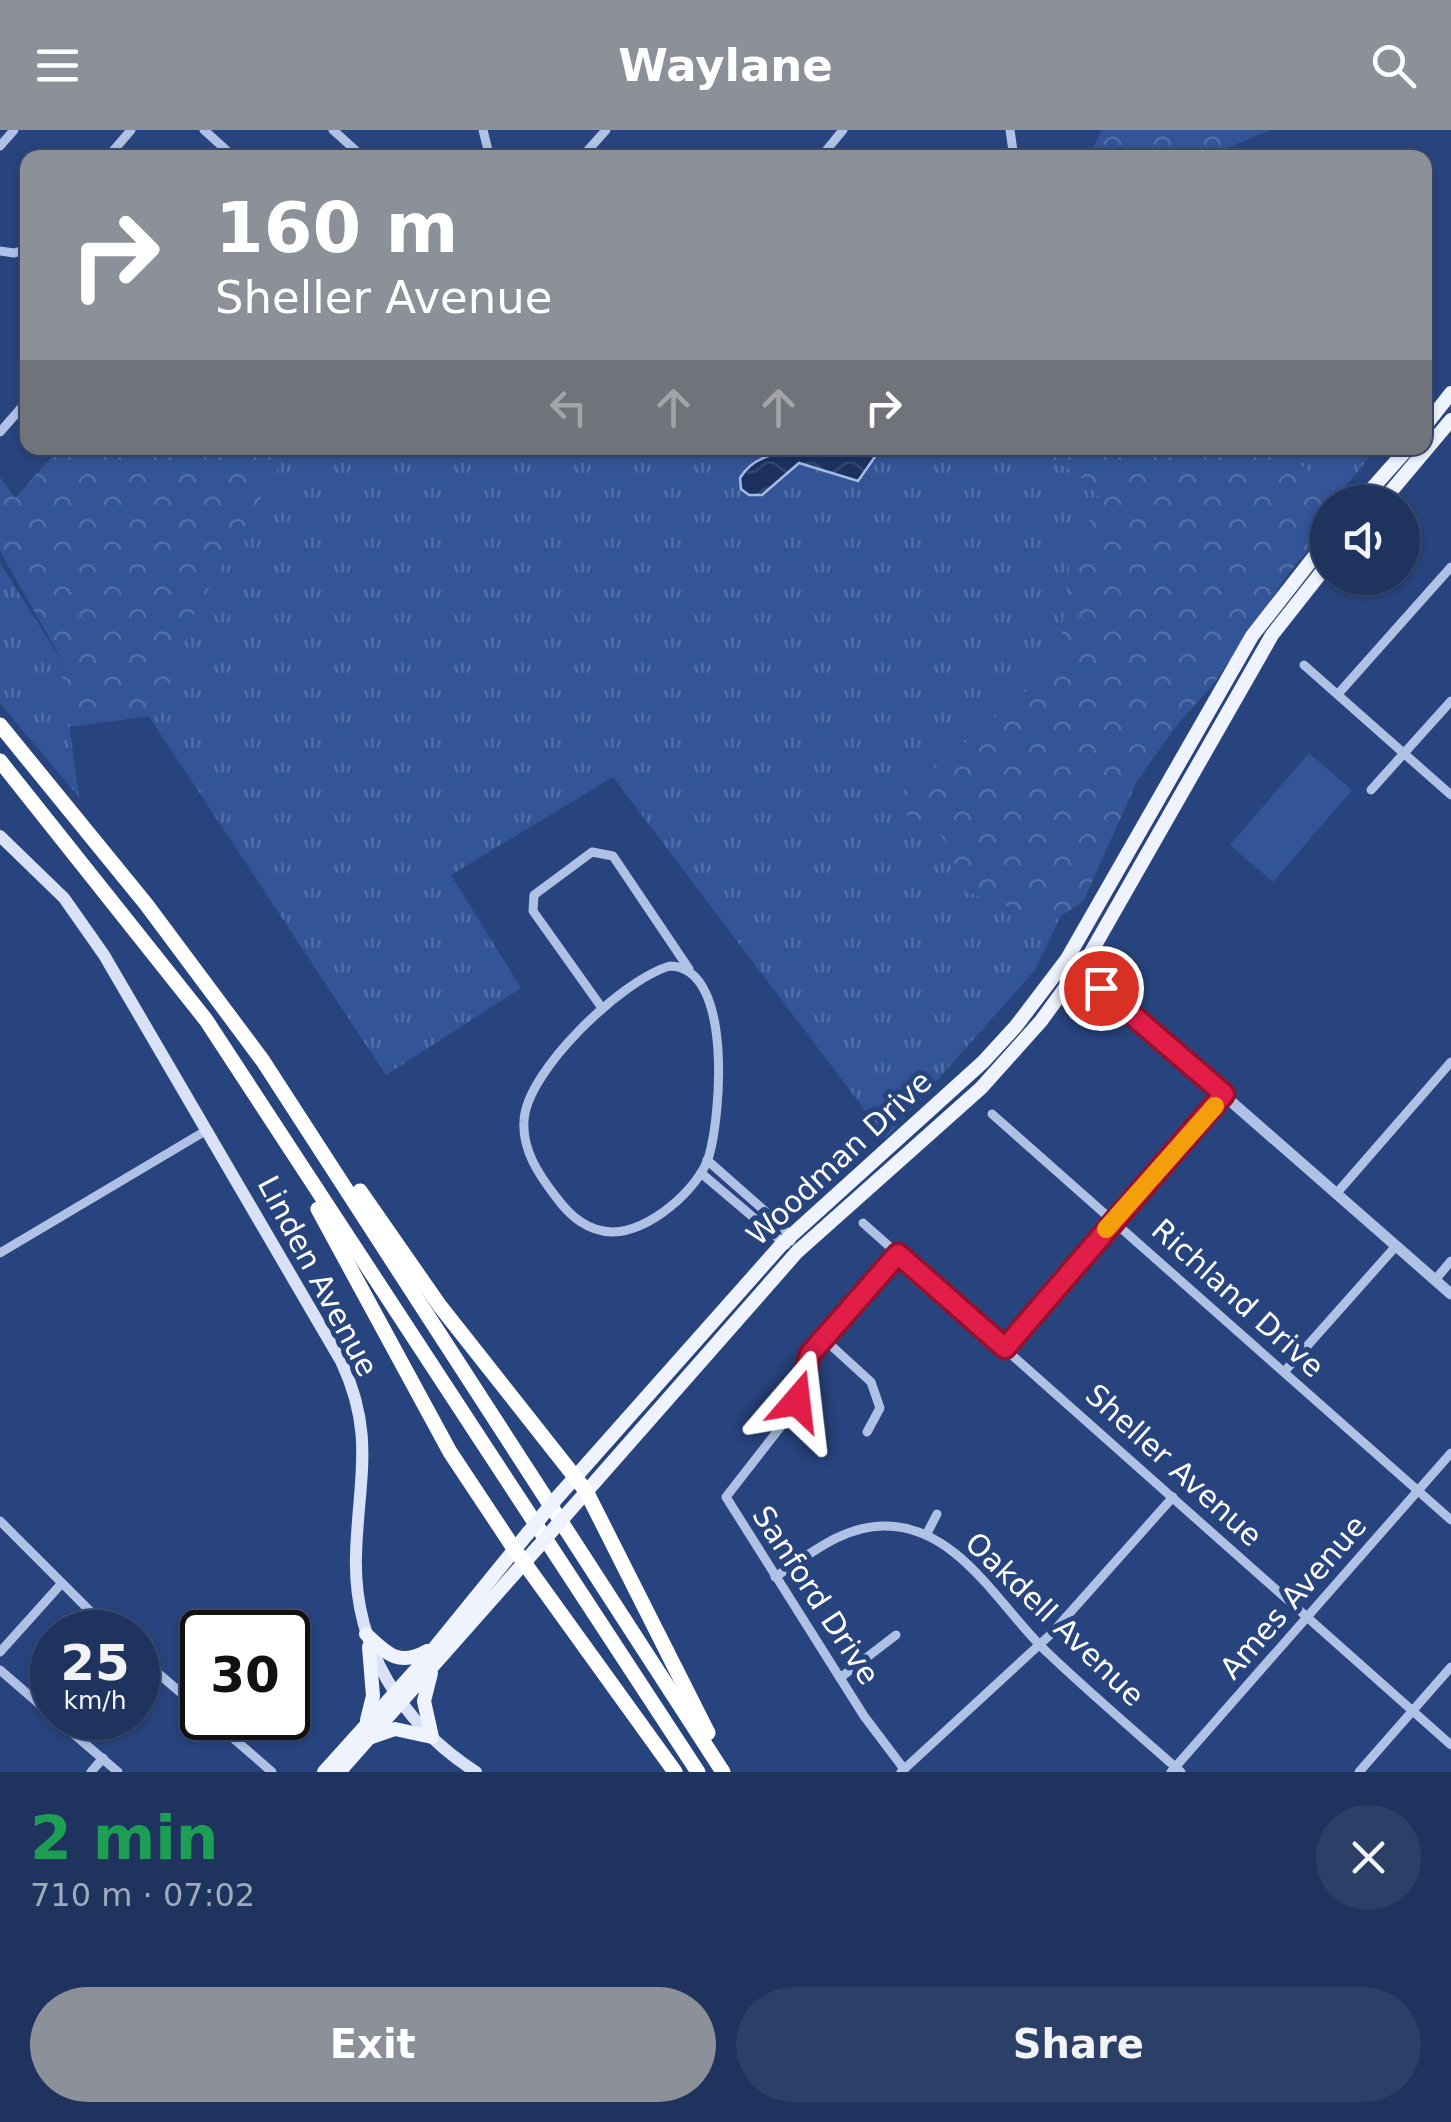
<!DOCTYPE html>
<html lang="en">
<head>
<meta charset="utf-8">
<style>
	body { margin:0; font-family:"DejaVu Sans",sans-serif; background:#2b3f67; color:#f1f3f6; height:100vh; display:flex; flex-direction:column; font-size:38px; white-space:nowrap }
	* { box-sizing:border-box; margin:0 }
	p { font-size:32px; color:#a1aabc }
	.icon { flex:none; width:55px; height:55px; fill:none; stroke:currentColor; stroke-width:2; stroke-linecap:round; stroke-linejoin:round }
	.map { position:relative; height:1642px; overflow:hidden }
	.drawer { display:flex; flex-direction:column; background:#1e335e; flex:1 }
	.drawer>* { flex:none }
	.banner { position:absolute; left:20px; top:20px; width:1412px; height:305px; border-radius:20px; box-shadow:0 2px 8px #0004,0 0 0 2px #3c4e73; background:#8c9099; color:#fff; overflow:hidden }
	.buttons { position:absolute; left:1310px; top:355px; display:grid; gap:20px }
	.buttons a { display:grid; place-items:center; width:110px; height:110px; border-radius:50%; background:#1e335e; box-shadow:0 2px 8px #0004,0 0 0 2px #3c4e73; font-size:50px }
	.speed { position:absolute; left:30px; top:1480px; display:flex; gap:20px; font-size:50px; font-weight:700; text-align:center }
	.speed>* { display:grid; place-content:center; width:130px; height:130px; border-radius:50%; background:#1e335e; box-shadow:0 2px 8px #0004,0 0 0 2px #3c4e73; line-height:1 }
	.speed small { font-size:25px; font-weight:400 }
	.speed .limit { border:5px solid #111; border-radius:15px; background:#fff; color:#111 }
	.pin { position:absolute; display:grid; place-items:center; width:85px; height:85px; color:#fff; margin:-42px; border:5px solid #fff; border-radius:50%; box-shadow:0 2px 10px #0007 }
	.me { position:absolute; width:110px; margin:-55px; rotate:17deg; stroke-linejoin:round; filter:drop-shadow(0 0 8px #0008) }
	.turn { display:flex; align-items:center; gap:35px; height:210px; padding:0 30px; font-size:45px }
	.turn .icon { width:130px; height:130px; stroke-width:2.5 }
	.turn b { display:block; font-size:70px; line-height:85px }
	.lanes { display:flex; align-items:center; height:95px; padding:0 30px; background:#0003; justify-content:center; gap:50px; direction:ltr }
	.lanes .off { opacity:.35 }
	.round { display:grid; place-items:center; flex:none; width:105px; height:105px; border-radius:52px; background:#2b3f67 }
	.headline { display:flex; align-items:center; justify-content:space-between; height:170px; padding:0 30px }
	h1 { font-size:60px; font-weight:700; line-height:75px; color:#1e9e55 }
	.button { display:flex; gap:20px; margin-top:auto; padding:20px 30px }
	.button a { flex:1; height:115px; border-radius:60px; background:#8c9099; color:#fff; font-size:40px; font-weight:700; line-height:115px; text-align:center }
	.button a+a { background:#2b3f67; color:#f1f3f6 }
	header { display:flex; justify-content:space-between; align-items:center; height:130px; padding:0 30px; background:#8c9099; color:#fff; font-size:45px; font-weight:700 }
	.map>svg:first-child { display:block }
	.grass { fill:url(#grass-tufts) }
	.forest { fill:url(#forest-crowns) }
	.pitch { fill:#335496 }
	.water { fill:url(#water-waves); stroke:#a4bbe5; stroke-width:2.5 }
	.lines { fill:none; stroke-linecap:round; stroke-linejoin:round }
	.minor { stroke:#afc1e5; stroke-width:9 }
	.tertiary { stroke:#afc1e5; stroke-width:11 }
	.secondary { stroke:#d8e1f5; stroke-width:12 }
	.primary { stroke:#eff3fd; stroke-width:14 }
	.motorway { stroke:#fff; stroke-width:15 }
	.primary-bridge { stroke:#eff3fd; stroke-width:14 }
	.route-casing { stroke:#92132f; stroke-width:25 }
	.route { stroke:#e11d48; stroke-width:18 }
	.slow { stroke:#f59e0b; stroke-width:18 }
	.labels { text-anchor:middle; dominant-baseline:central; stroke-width:10; stroke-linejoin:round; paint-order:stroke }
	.street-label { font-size:30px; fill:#fff; stroke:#28447e }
</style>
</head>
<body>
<header><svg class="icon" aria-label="menu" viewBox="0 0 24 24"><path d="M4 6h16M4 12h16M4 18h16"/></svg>Waylane<svg class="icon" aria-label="search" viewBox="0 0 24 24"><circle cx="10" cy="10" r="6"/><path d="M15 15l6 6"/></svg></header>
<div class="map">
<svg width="1451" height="1642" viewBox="0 0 1451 1642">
	<defs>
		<pattern id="grass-tufts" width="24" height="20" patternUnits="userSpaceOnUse" patternTransform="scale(2.5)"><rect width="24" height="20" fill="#335496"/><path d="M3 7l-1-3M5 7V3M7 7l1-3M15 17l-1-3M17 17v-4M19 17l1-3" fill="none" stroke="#526ea6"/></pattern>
		<pattern id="forest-crowns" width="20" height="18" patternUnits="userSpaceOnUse" patternTransform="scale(2.5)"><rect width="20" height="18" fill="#335496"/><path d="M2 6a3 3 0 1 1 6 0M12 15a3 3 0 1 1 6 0" fill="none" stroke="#526ea6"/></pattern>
		<pattern id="water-waves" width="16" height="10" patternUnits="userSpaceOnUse" patternTransform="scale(2.5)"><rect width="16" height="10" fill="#1c315f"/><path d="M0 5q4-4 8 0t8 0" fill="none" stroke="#33466f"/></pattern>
	</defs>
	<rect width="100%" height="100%" fill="#28447e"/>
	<!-- grass -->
	<g class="grass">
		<path d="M 275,318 L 1377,318 L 1333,372 L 1328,372 L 1148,605 L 1035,840 L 886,1008 L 613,647 L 451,745 L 521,858 L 386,945 L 142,576 Z"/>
		<path d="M 0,433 L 60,528 L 79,667 L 0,573 Z"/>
	</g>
	<!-- forest -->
	<g class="forest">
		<path d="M 1102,0 L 1271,0 L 1205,27 L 1088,27 Z"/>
		<path d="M 60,318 L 290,318 L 194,484 L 159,585 L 68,597 L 60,527 L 0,421 L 0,347 L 15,368 Z"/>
		<path d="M 1029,318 L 1278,318 L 1350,372 L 1328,372 L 1327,398 L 1288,444 L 1213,555 L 1181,590 L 1137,651 L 1083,772 L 1051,792 L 959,759 C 955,715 942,695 899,682 L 908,661 L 1032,556 L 1061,507 L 1070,430 L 1101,369 L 1077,343 Z"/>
	</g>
	<!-- pitch -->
	<path class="pitch" d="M 1309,623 L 1352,660 L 1273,752 L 1230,715 Z"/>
	<!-- water -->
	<path class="water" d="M 805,318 L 881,318 L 858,351 L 799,333 L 762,365 L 749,365 L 741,359 L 740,348 C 754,324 781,323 805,318 Z"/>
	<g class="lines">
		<!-- minor -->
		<g class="minor">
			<path d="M 204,0 L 235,28"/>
			<path d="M 333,0 L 364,28"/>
			<path d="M 483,0 L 490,28"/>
			<path d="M 1010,0 L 1014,28"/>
			<path d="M 0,16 L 14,0"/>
			<path d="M 107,28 L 131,0"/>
			<path d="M 581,28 L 606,0"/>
			<path d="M 820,28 L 843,0"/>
			<path d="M 0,121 L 14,123 L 28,119"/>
			<path d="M 0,302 L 28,270"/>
			<path d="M 1304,535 L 1451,665"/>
			<path d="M 1338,564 L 1451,437"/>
			<path d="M 1371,660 L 1451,571"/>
			<path d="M 670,836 C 733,837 721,984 709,1026 C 699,1059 648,1103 612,1102 C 587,1101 570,1086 556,1067 C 539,1045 522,1020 524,991 C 526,941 623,849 670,836 Z"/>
			<path d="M 602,878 L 533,781 L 534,765 L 592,722 L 613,726 L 689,839"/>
			<path d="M 992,984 L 1451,1390"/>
			<path d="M 707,1030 L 783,1097 L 791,1111"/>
			<path d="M 701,1043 L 786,1115"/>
			<path d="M 1336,1064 L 1451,932"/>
			<path d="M 863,1093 L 1451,1615"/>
			<path d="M 0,1123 L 207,1000"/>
			<path d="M 898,1124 L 810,1224 L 793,1281 L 726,1367 L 864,1586 L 904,1639"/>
			<path d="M 1435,1150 L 1451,1131"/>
			<path d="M 824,1209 L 871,1252 L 880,1278 L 867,1302"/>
			<path d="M 1005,1218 L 1225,964"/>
			<path d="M 1284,1242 L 1396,1116"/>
			<path d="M 0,1391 L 111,1502"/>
			<path d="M 926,1405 L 937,1384"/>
			<path d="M 775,1447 C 809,1425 842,1396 884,1396 C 959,1395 1001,1480 1049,1524 C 1092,1565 1137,1603 1181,1642"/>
			<path d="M 0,1522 L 62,1453"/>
			<path d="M 138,1526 L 202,1581"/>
			<path d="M 0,1540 L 52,1585"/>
			<path d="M 840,1548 L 896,1505"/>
			<path d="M 55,1588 L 118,1642"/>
			<path d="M 210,1588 L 272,1642"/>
			<path d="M 91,1642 L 103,1628"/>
			<path d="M 901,1642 L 1051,1504 L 1173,1367"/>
			<path d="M 1171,1642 L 1451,1323"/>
			<path d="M 1359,1642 L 1451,1537"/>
		</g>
		<!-- tertiary -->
		<path class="tertiary" d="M 1074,834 L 1451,1164"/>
		<!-- secondary -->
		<path class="secondary" d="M 0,706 L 64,768 L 104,825 L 341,1231 C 376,1305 358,1350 356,1425 C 353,1515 401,1594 476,1642"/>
		<!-- primary -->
		<g class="primary">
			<path d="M 1425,296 L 1451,263"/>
			<path d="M 1360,372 L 1408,318"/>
			<path d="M 1382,372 L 1451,290"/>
			<path d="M 555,1370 L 783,1113 L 983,932 L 1016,896 L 1067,829 L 1252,506 L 1328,409"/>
			<path d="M 565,1386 L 797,1122 L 981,958 L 1041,891 L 1090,824 L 1272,505 L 1328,434"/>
			<path d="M 366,1504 C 387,1524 399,1537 427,1521"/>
			<path d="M 367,1590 L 373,1566 L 369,1517"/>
			<path d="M 372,1607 L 395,1599 L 432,1607 L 424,1571 L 431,1543"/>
			<path d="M 324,1642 L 424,1531 L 528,1403"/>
			<path d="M 339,1642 L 538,1417"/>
		</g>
		<!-- motorway -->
		<g class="motorway">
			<path d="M 0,595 L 146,774 L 263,931 L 723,1642"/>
			<path d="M 0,631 L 206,890 L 698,1642"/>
			<path d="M 360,1061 L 440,1176 L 586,1361 L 708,1603"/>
			<path d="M 318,1079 L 450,1322 L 515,1420 L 675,1642"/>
		</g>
		<!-- primary-bridge -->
		<g class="primary-bridge">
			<path d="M 528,1403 L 555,1370"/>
			<path d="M 538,1417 L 565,1386"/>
		</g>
	</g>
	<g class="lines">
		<defs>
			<path id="route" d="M 797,1271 L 810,1224 L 898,1124 L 1005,1218 L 1224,964 L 1101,858"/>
		</defs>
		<!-- route casing -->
		<use href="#route" class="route-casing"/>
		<!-- route -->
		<use href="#route" class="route"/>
		<!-- slow -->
		<path class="slow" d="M 1106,1099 L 1215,976"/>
	</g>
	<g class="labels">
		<!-- street labels -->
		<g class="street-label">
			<text transform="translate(839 1028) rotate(-43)">Woodman Drive</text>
			<text transform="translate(318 1146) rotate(62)">Linden Avenue</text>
			<text transform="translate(1238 1168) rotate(42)">Richland Drive</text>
			<text transform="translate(1174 1335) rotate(42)">Sheller Avenue</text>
			<text transform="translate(816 1465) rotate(57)">Sanford Drive</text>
			<text transform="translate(1293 1467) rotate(-49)">Ames Avenue</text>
			<text transform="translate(1055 1489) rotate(44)">Oakdell Avenue</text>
		</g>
	</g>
</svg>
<div class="buttons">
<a><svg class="icon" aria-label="sound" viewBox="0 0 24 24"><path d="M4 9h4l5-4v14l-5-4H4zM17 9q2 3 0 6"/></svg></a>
</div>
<div class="speed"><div>25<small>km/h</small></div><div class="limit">30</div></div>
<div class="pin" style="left:1101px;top:858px;background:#d93025"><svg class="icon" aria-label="arrive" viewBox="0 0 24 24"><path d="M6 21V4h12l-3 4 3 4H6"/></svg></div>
<svg class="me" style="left:797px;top:1271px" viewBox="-20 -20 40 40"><path d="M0-17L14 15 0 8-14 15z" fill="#e11d48" stroke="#fff" stroke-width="4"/></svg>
<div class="banner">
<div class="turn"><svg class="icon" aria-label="right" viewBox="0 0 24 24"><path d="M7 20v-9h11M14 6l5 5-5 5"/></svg><div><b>160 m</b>Sheller Avenue</div></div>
<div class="lanes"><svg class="icon off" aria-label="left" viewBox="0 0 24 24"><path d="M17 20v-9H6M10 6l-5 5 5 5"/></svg><svg class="icon off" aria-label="ahead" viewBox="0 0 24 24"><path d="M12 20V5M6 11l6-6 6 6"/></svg><svg class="icon off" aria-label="ahead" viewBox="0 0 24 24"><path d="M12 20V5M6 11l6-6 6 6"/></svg><svg class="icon" aria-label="right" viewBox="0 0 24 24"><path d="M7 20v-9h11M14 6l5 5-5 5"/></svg></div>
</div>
</div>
<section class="drawer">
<div class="headline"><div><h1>2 min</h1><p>710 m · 07:02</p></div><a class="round"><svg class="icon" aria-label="close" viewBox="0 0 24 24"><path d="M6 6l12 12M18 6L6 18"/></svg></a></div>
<div class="button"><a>Exit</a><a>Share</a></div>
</section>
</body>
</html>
